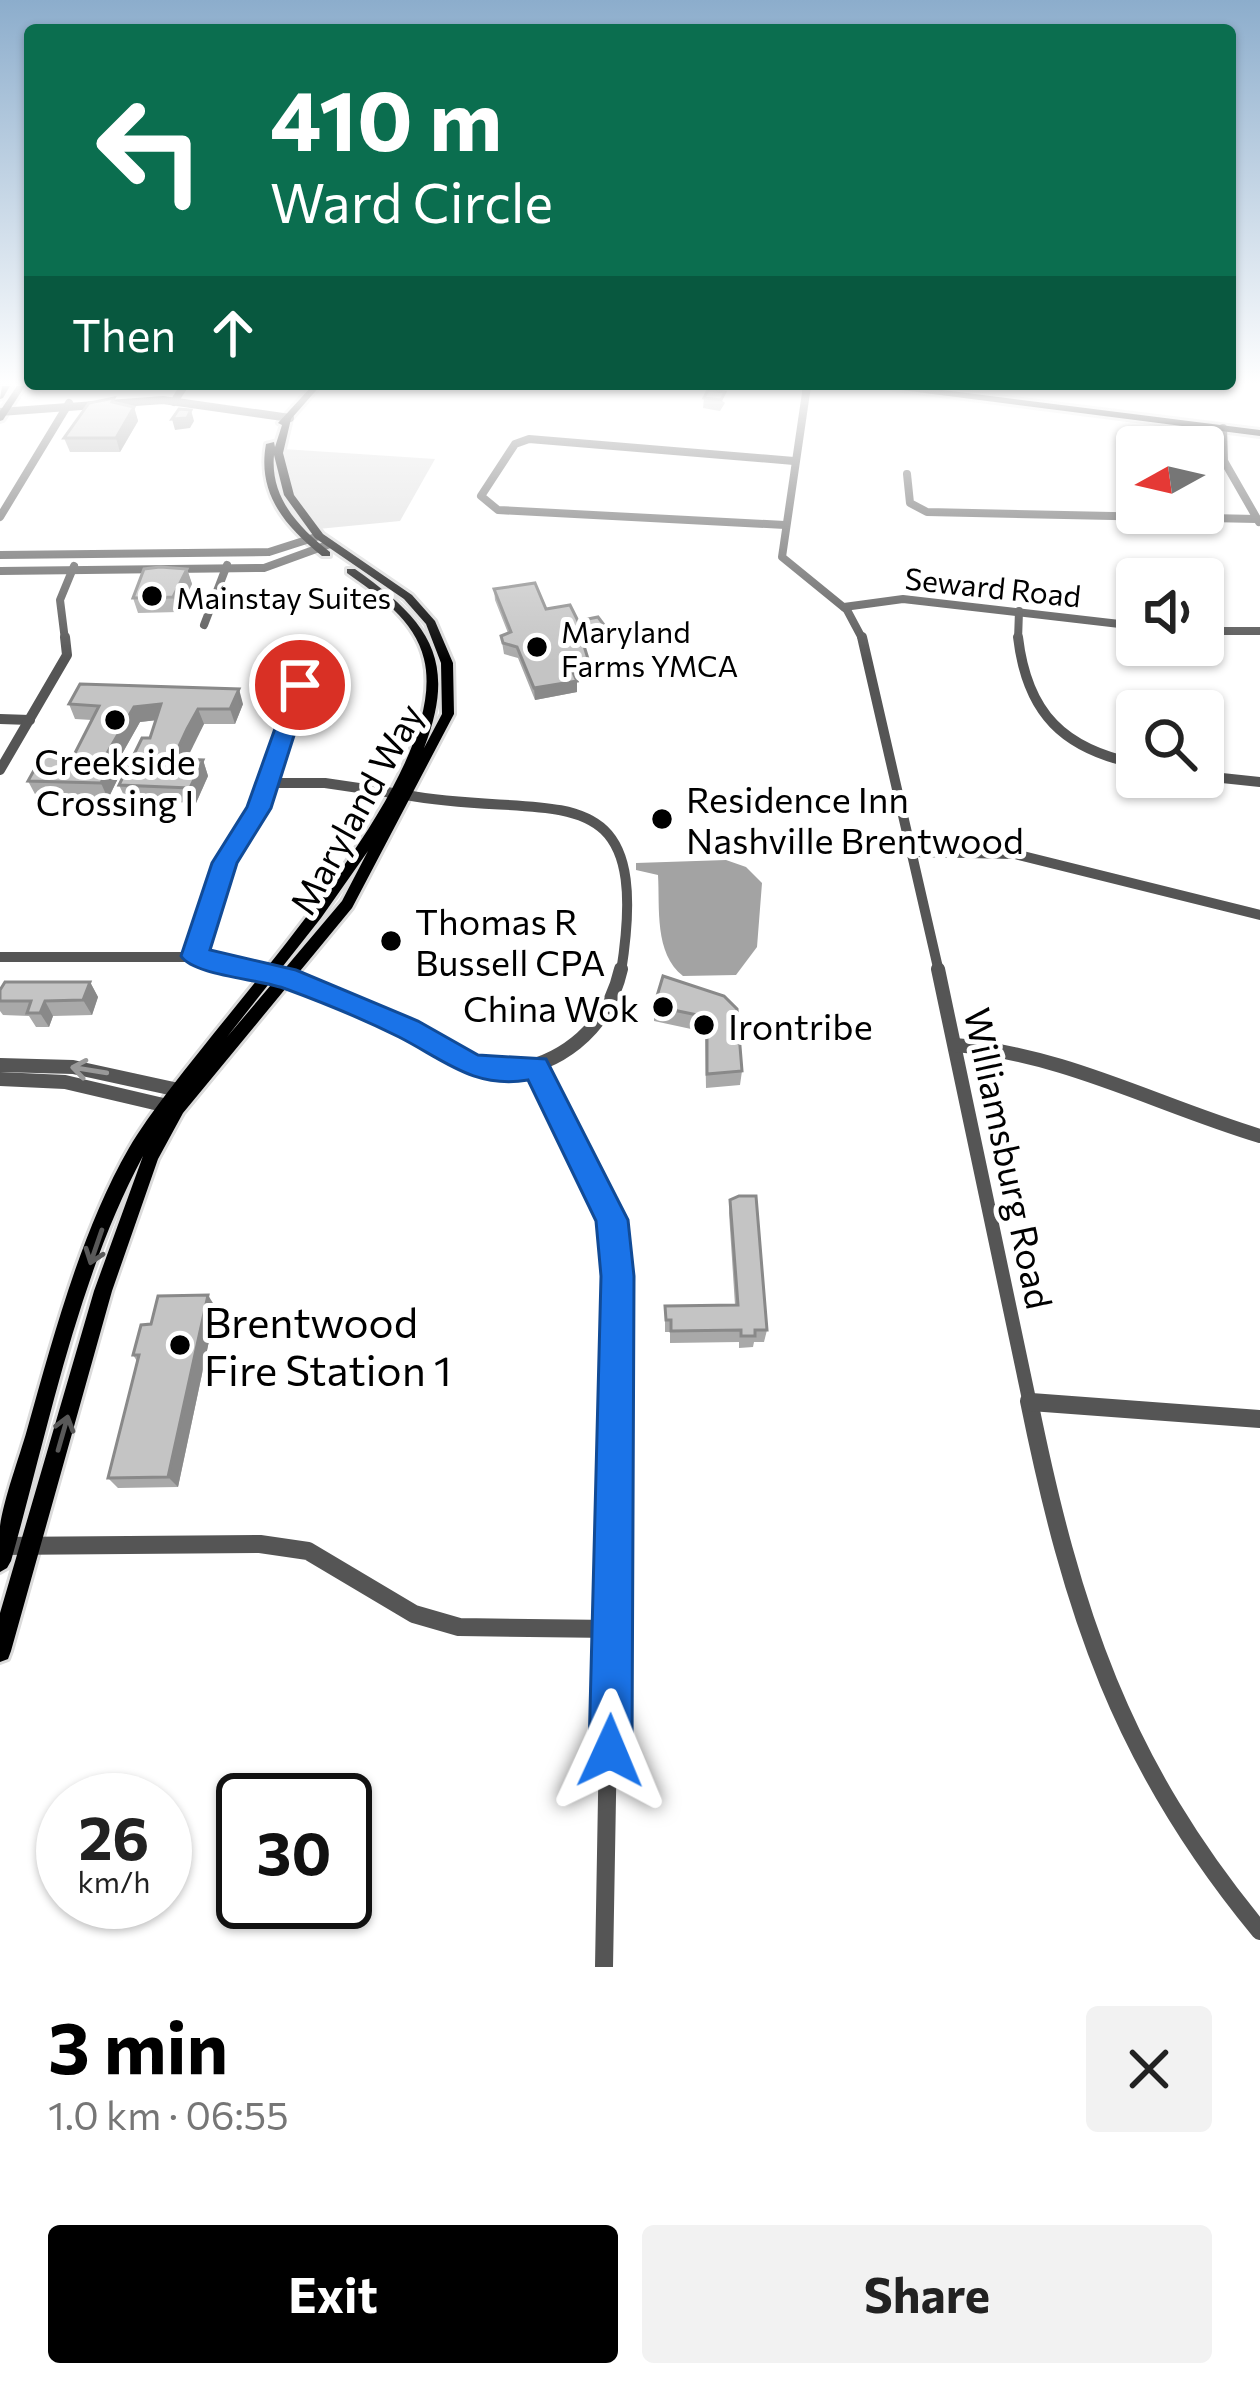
<!DOCTYPE html>
<html lang="en">
<head>
<meta charset="utf-8">
<style>
	body { margin:0; font-family:Commissioner,sans-serif; background:#f2f2f2; color:#222; height:100vh; display:flex; flex-direction:column; font-size:45px; white-space:nowrap }
	* { box-sizing:border-box; margin:0 }
	p { font-size:39px; color:#767676 }
	.icon { flex:none; width:66px; height:66px; fill:none; stroke:currentColor; stroke-width:2; stroke-linecap:round; stroke-linejoin:round }
	.map { position:relative; height:1967px; overflow:hidden }
	.sheet { display:flex; flex-direction:column; background:#fff; flex:1 }
	.sheet>* { flex:none }
	.banner { position:absolute; left:24px; top:24px; width:1212px; height:366px; border-radius:12px; box-shadow:0 3px 9px #0004; background:#0b6e4f; color:#fff; overflow:hidden }
	.needle { width:78px; rotate:262deg }
	.controls { position:absolute; left:1116px; top:426px; display:grid; gap:24px }
	.controls a { display:grid; place-items:center; width:108px; height:108px; border-radius:12px; background:#fff; box-shadow:0 3px 9px #0004; font-size:60px }
	.speed { position:absolute; left:36px; top:1773px; display:flex; gap:24px; font-size:60px; font-weight:700; text-align:center }
	.speed>* { display:grid; place-content:center; width:156px; height:156px; border-radius:50%; background:#fff; box-shadow:0 3px 9px #0004; line-height:1 }
	.speed small { font-size:30px; font-weight:400 }
	.speed .limit { border:6px solid #111; border-radius:18px; background:#fff; color:#111 }
	.pin { position:absolute; display:grid; place-items:center; width:102px; height:102px; color:#fff; margin:-51px; border:6px solid #fff; border-radius:50%; box-shadow:0 3px 12px #0007 }
	.me { position:absolute; width:132px; margin:-66px; rotate:1deg; stroke-linejoin:round; filter:drop-shadow(0 0 9px #0008) }
	.turn { display:flex; align-items:center; gap:42px; height:252px; padding:0 48px; font-size:54px }
	.turn .icon { width:156px; height:156px; stroke-width:2.5 }
	.turn b { display:block; font-size:84px; line-height:102px }
	.then { display:flex; align-items:center; height:114px; padding:0 48px; background:#0003; gap:24px; font-size:45px }
	.round { display:grid; place-items:center; flex:none; width:126px; height:126px; border-radius:12px; background:#f2f2f2 }
	.overview { display:flex; align-items:center; justify-content:space-between; height:204px; padding:0 48px }
	h1 { font-size:72px; font-weight:700; line-height:90px; color:#000 }
	.cta { display:flex; gap:24px; margin-top:auto; padding:24px 48px }
	.cta a { flex:1; height:138px; border-radius:12px; background:#000; color:#fff; font-size:48px; font-weight:700; line-height:138px; text-align:center }
	.cta a+a { background:#f2f2f2; color:#222 }
	.map>svg:first-child { display:block }
	.green { fill:#dcdcdc }
	.water { fill:#a3a3a3 }
	.lines { fill:none; stroke-linecap:round; stroke-linejoin:round }
	.major-casing { stroke:#dbdbdb; stroke-width:6 }
	.minor-far3 { stroke:#555; stroke-width:8 }
	.minor-far2 { stroke:#555; stroke-width:10 }
	.minor-far1 { stroke:#555; stroke-width:14 }
	.minor { stroke:#555; stroke-width:18 }
	.major { fill:#000; fill-rule:evenodd }
	.wall { fill:#a9a9a9 }
	.shaded-wall { fill:#898989 }
	.building { fill:#c4c4c4; stroke:#898989; stroke-width:3 }
	.oneway { stroke:#999 }
	.oneway2 { stroke:#595959 }
	.route { fill:#1a73e8; stroke:#114b97; stroke-width:3 }
	.poi-dot { fill:#000; stroke:#fff; stroke-width:4.5 }
	.labels { text-anchor:middle; dominant-baseline:central; stroke-width:10; stroke-linejoin:round; paint-order:stroke }
	.far-street-label { font-size:30px; fill:#000; stroke:#fff }
	.far-poi-label { font-size:30px; fill:#000; stroke:#fff; text-anchor:start }
	.poi-label { font-size:36px; fill:#000; stroke:#fff; text-anchor:start }
	.street-label { font-size:36px; fill:#000; stroke:#fff }
	.near-poi-label { font-size:42px; fill:#000; stroke:#fff; text-anchor:start }
</style>
</head>
<body>
<div class="map">
<svg width="1260" height="1967" viewBox="0 0 1260 1967">
	<rect width="100%" height="100%" fill="#fff"/>
	<!-- green -->
	<path class="green" d="M 283,449 L 435,459 L 400,521 L 318,529 C 293,503 283,485 283,449 Z"/>
	<!-- water -->
	<path class="water" d="M 726,860 L 746,867 L 762,883 L 757,947 L 736,975 L 683,976 C 654,953 660,908 658,875 L 636,870 L 636,863 Z"/>
	<g class="lines">
		<defs>
			<g id="major">
				<path d="M 2,386 L 10,386 L 3,398 L 0,399 Z"/>
				<path d="M 17,386 L 25,386 L 3,420 L 0,421 L 0,411 Z"/>
				<path d="M 312,386 L 320,386 L 291,419 L 283,453 L 294,495 L 323,534 L 412,595 L 435,621 L 453,663 L 454,714 L 352,908 L 183,1113 L 158,1159 L 112,1291 L 11,1651 L 8,1659 L 0,1662 L 0,1613 L 94,1291 L 143,1156 C 77,1279 49,1427 11,1561 L 7,1568 L 0,1572 C 0,1557 0,1541 0,1526 C 4,1498 19,1458 27,1430 C 53,1338 81,1231 129,1148 C 195,1035 455,785 424,659 C 415,620 378,595 347,573 L 347,569 L 355,569 C 427,620 459,658 424,748 L 442,714 L 441,663 L 426,624 L 404,599 L 315,538 L 284,495 L 274,455 C 270,497 298,527 330,552 L 330,556 L 322,556 C 285,526 257,494 266,444 L 274,442 L 275,447 L 282,425 L 278,423 ZM 368,851 L 342,901 L 227,1037 L 321,918 Z"/>
				<path d="M 890,386 L 911,386 L 1260,430 L 1260,436 L 894,389 Z"/>
			</g>
		</defs>
		<!-- major casing -->
		<use href="#major" class="major-casing"/>
		<!-- minor-far3 -->
		<g class="minor-far3">
			<path d="M 807,386 L 782,557 L 847,610 L 863,640"/>
			<path d="M 174,402 L 184,386"/>
			<path d="M 0,412 L 163,400 L 290,418"/>
			<path d="M 1223,428 L 1224,461 L 1259,522"/>
			<path d="M 907,474 L 910,503 L 927,512 L 1257,519"/>
			<path d="M 0,517 L 69,403"/>
			<path d="M 785,525 L 498,510 L 481,496 L 515,444 L 529,439 L 794,461"/>
			<path d="M 0,555 L 269,552 L 319,536"/>
			<path d="M 0,571 L 264,568 L 330,544"/>
			<path d="M 844,607 L 903,599 L 1137,626"/>
			<path d="M 204,625 L 227,565"/>
			<path d="M 1203,631 L 1260,631"/>
			<path d="M 65,640 L 60,600 L 74,566"/>
			<path d="M 1018,640 L 1019,611"/>
		</g>
		<!-- minor-far2 -->
		<g class="minor-far2">
			<path d="M 862,637 L 939,972"/>
			<path d="M 1018,637 C 1027,714 1064,749 1137,764"/>
			<path d="M 0,719 L 30,720"/>
			<path d="M 0,770 L 67,655 L 65,637"/>
			<path d="M 1203,776 L 1260,782"/>
			<path d="M 266,783 L 325,783 L 393,793"/>
			<path d="M 406,795 C 551,822 654,764 621,972"/>
			<path d="M 914,852 L 1015,854 L 1260,915"/>
			<path d="M 194,956 L 225,863 L 259,808 L 300,685"/>
			<path d="M 0,957 L 200,957 L 268,972"/>
		</g>
		<!-- minor-far1 -->
		<g class="minor-far1">
			<path d="M 254,969 L 270,972"/>
			<path d="M 938,969 L 1030,1404"/>
			<path d="M 286,978 L 494,1072 C 557,1070 607,1031 621,969"/>
			<path d="M 955,1045 C 1064,1054 1157,1105 1260,1136"/>
			<path d="M 0,1065 L 73,1067 L 183,1091"/>
			<path d="M 536,1067 L 612,1220 L 617,1265 L 614,1404"/>
			<path d="M 0,1079 L 65,1082 L 176,1108"/>
			<path d="M 1031,1402 L 1056,1404"/>
		</g>
		<!-- minor -->
		<g class="minor">
			<path d="M 1029,1401 C 1072,1612 1121,1763 1260,1931"/>
			<path d="M 1031,1402 L 1260,1419"/>
			<path d="M 0,1546 L 260,1544 L 308,1551 L 414,1614 L 459,1627 L 612,1629"/>
			<path d="M 604,1967 L 614,1401"/>
		</g>
		<!-- major -->
		<use href="#major" class="major"/>
	</g>
	<!-- wall -->
	<g class="wall">
		<path d="M 708,390 L 725,403 L 720,411 L 703,408 L 704,398 Z"/>
		<path d="M 116,402 L 134,407 L 138,421 L 120,452 L 70,452 L 64,438 Z"/>
		<path d="M 187,569 L 192,584 L 178,612 L 138,613 L 133,598 Z"/>
		<path d="M 494,589 L 578,621 L 608,640 L 584,646 L 589,662 L 589,674 L 575,676 L 577,692 L 535,700 L 518,658 L 504,654 L 501,636 L 508,633 L 495,600 Z"/>
		<path d="M 69,704 L 243,704 L 235,724 L 204,724 L 193,744 L 185,760 L 203,760 L 208,776 L 196,803 L 126,800 L 119,785 L 150,738 L 156,720 L 140,722 L 118,761 L 122,770 L 108,799 L 36,796 L 28,781 L 74,755 L 92,720 L 75,719 Z"/>
		<path d="M 90,982 L 98,997 L 92,1015 L 53,1016 L 49,1027 L 36,1027 L 29,1016 L 3,1015 L 0,1011 L 0,990 Z"/>
		<path d="M 724,996 L 742,1071 L 740,1085 L 706,1088 L 705,1032 L 654,1021 L 654,1006 Z"/>
		<path d="M 730,1200 L 767,1330 L 764,1342 L 754,1342 L 753,1347 L 739,1348 L 739,1342 L 670,1343 L 670,1332 L 665,1332 L 665,1306 L 735,1305 L 729,1213 Z"/>
		<path d="M 216,1308 L 178,1487 L 118,1488 L 108,1478 L 137,1361 L 133,1355 L 151,1324 Z"/>
	</g>
	<!-- shaded-wall -->
	<g class="shaded-wall">
		<path d="M 134,407 L 138,421 L 120,452 L 116,438 Z"/>
		<path d="M 191,410 L 194,421 L 190,428 L 175,430 L 172,419 Z"/>
		<path d="M 187,569 L 192,584 L 178,612 L 173,597 Z"/>
		<path d="M 607,629 L 608,640 L 582,647 L 581,636 Z"/>
		<path d="M 589,662 L 589,674 L 570,677 L 570,666 Z"/>
		<path d="M 577,681 L 577,692 L 535,700 L 534,688 Z"/>
		<path d="M 239,689 L 243,704 L 235,724 L 230,709 Z"/>
		<path d="M 161,704 L 167,719 L 140,722 L 118,761 L 122,770 L 108,799 L 101,783 L 106,755 L 134,707 Z"/>
		<path d="M 198,709 L 204,724 L 179,775 L 173,759 Z"/>
		<path d="M 203,760 L 208,776 L 196,803 L 190,788 Z"/>
		<path d="M 90,982 L 98,997 L 92,1015 L 83,1000 Z"/>
		<path d="M 45,1001 L 53,1016 L 49,1027 L 40,1013 Z"/>
		<path d="M 208,1295 L 216,1308 L 178,1487 L 168,1477 Z"/>
	</g>
	<!-- building -->
	<g class="building">
		<path d="M 708,390 L 725,392 L 721,400 L 704,398 Z"/>
		<path d="M 114,398 L 112,402 L 134,407 L 116,438 L 64,438 L 89,403 Z"/>
		<path d="M 179,409 L 191,410 L 187,418 L 172,419 Z"/>
		<path d="M 160,567 L 187,569 L 173,597 L 133,598 L 144,569 Z"/>
		<path d="M 535,583 L 546,609 L 570,605 L 578,621 L 598,617 L 607,629 L 581,636 L 589,662 L 570,666 L 577,681 L 534,688 L 517,647 L 503,643 L 501,636 L 511,632 L 494,589 Z"/>
		<path d="M 80,684 L 239,689 L 230,709 L 198,709 L 187,729 L 173,759 L 203,760 L 190,788 L 119,785 L 142,738 L 150,738 L 161,704 L 134,707 L 106,755 L 115,755 L 101,783 L 28,781 L 43,754 L 74,755 L 99,706 L 69,704 Z"/>
		<path d="M 663,976 L 724,996 L 737,1009 L 742,1071 L 707,1074 L 707,1017 L 654,1006 Z"/>
		<path d="M 5,982 L 90,982 L 83,1000 L 45,1001 L 40,1013 L 27,1013 L 31,1001 L 0,1001 L 0,990 Z"/>
		<path d="M 739,1196 L 756,1196 L 767,1330 L 755,1330 L 755,1336 L 741,1336 L 741,1330 L 671,1331 L 671,1320 L 666,1320 L 665,1306 L 738,1305 L 730,1200 Z"/>
		<path d="M 208,1295 L 168,1477 L 108,1478 L 139,1355 L 133,1355 L 141,1325 L 151,1324 L 158,1296 Z"/>
	</g>
	<!-- one-way arrows -->
	<defs><path id="oneway-shaft" d="M-6 0H5M1.5-3L5.5 0L1.5 3" fill="none" stroke-width="1.6" stroke-linecap="round" stroke-linejoin="round" transform="scale(3)"/></defs>
	<use class="oneway" href="#oneway-shaft" transform="translate(89 1070) rotate(-171)"/>
	<g class="oneway2">
		<use href="#oneway-shaft" transform="translate(96 1247) rotate(109)"/>
		<use href="#oneway-shaft" transform="translate(63 1433) rotate(-74)"/>
	</g>
	<!-- sky -->
	<linearGradient id="sky" x2="0" y2="1"><stop stop-color="#8cadcc"/><stop offset="0.58" stop-color="#fff"/><stop offset="1" stop-color="#fff" stop-opacity="0"/></linearGradient>
	<rect width="1260" height="661" fill="url(#sky)"/>
	<!-- route -->
	<path class="route" d="M 292,681 L 310,685 L 271,808 L 237,863 L 210,950 L 296,970 L 418,1021 L 478,1055 L 546,1059 L 628,1220 L 634,1276 L 632,1751 L 625,1766 L 610,1772 L 596,1766 L 589,1751 L 601,1276 L 596,1221 L 528,1080 C 474,1089 444,1060 399,1037 C 363,1019 324,1003 286,989 C 261,979 194,976 181,956 L 212,863 L 247,807 Z"/>
	<!-- markers -->
	<g class="poi-dot">
		<circle cx="152" cy="596" r="12"/>
		<circle cx="537" cy="647" r="12"/>
		<circle cx="115" cy="720" r="12"/>
		<circle cx="662" cy="819" r="12"/>
		<circle cx="391" cy="941" r="12"/>
		<circle cx="663" cy="1007" r="12"/>
		<circle cx="704" cy="1025" r="12"/>
		<circle cx="180" cy="1345" r="12"/>
	</g>
	<g class="labels">
		<!-- far-street labels -->
		<g class="far-street-label">
			<text transform="translate(993 586) rotate(6)">Seward Road</text>
		</g>
		<!-- far-poi labels -->
		<g class="far-poi-label">
			<text x="176" y="596">Mainstay Suites</text>
			<text x="561" y="630">Maryland<tspan x="561" dy="34">Farms YMCA</tspan></text>
		</g>
		<!-- poi labels -->
		<g class="poi-label">
			<text x="115" y="760" text-anchor="middle">Creekside<tspan x="115" dy="41">Crossing I</tspan></text>
			<text x="686" y="798">Residence Inn<tspan x="686" dy="41">Nashville Brentwood</tspan></text>
			<text x="415" y="920">Thomas R<tspan x="415" dy="41">Bussell CPA</tspan></text>
			<text x="639" y="1007" text-anchor="end">China Wok</text>
			<text x="728" y="1025">Irontribe</text>
		</g>
		<!-- street labels -->
		<g class="street-label">
			<text transform="translate(355 808) rotate(-61)">Maryland Way</text>
			<text transform="translate(1010 1158) rotate(78)">Williamsburg Road</text>
		</g>
		<!-- near-poi labels -->
		<g class="near-poi-label">
			<text x="204" y="1321">Brentwood<tspan x="204" dy="48">Fire Station 1</tspan></text>
		</g>
	</g>
</svg>
<div class="controls">
<a><svg class="needle" viewBox="-14 -14 28 28"><path d="M0-13l5 13h-10z" fill="#e53935"/><path d="M0 13l5-13h-10z" fill="#767676"/></svg></a>
<a><svg class="icon" aria-label="sound" viewBox="0 0 24 24"><path d="M4 9h4l5-4v14l-5-4H4zM17 9q2 3 0 6"/></svg></a>
<a><svg class="icon" aria-label="search" viewBox="0 0 24 24"><circle cx="10" cy="10" r="6"/><path d="M15 15l6 6"/></svg></a>
</div>
<div class="speed"><div>26<small>km/h</small></div><div class="limit">30</div></div>
<div class="pin" style="left:300px;top:685px;background:#d93025"><svg class="icon" aria-label="arrive" viewBox="0 0 24 24"><path d="M6 21V4h12l-3 4 3 4H6"/></svg></div>
<svg class="me" style="left:610px;top:1751px" viewBox="-20 -20 40 40"><path d="M0-17L14 15 0 8-14 15z" fill="#1a73e8" stroke="#fff" stroke-width="4"/></svg>
<div class="banner">
<div class="turn"><svg class="icon" aria-label="left" viewBox="0 0 24 24"><path d="M17 20v-9H6M10 6l-5 5 5 5"/></svg><div><b>410 m</b>Ward Circle</div></div>
<div class="then">Then<svg class="icon" aria-label="ahead" viewBox="0 0 24 24"><path d="M12 20V5M6 11l6-6 6 6"/></svg></div>
</div>
</div>
<section class="sheet">
<div class="overview"><div><h1>3 min</h1><p>1.0 km · 06:55</p></div><a class="round"><svg class="icon" aria-label="close" viewBox="0 0 24 24"><path d="M6 6l12 12M18 6L6 18"/></svg></a></div>
<div class="cta"><a>Exit</a><a>Share</a></div>
</section>
</body>
</html>
